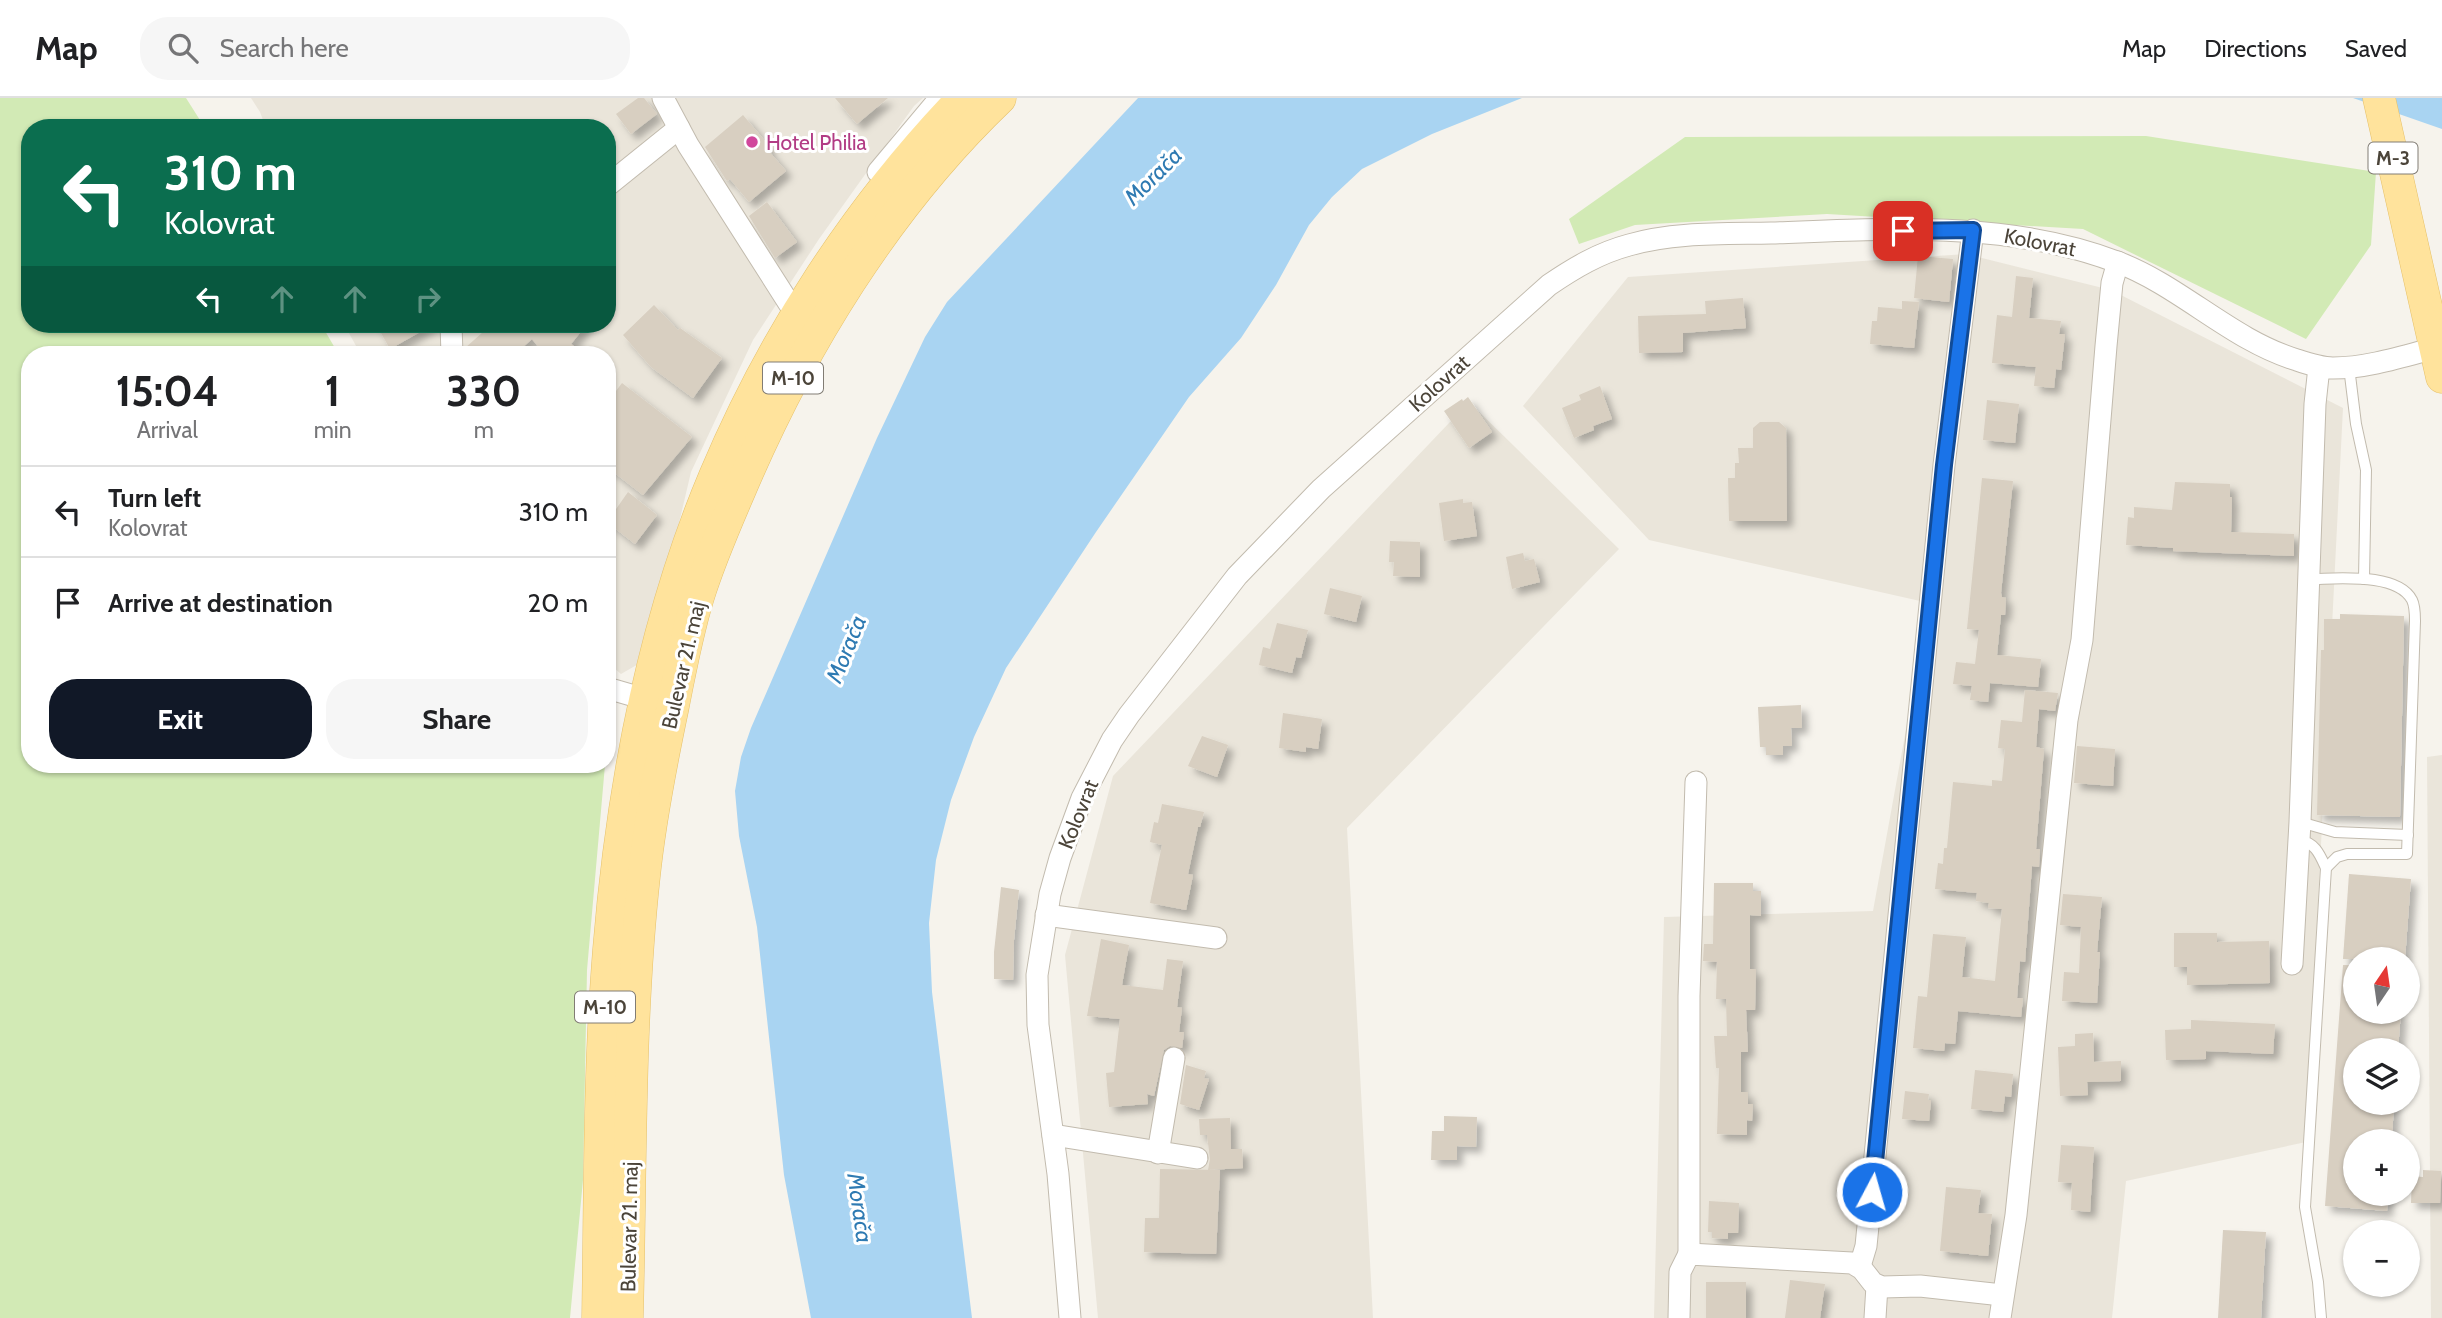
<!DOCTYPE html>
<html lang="en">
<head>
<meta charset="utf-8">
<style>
	body { margin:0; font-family:Cabin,sans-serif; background:#f6f6f6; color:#202124; height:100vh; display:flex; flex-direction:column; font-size:26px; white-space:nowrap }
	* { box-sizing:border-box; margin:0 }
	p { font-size:23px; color:#757577 }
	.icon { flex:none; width:38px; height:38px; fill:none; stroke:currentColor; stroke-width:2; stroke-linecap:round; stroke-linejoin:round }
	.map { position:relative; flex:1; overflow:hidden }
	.sheet { position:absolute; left:21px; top:248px; width:595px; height:427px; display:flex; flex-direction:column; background:#fff; border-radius:28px; box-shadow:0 2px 5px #0004 }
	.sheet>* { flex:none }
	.banner { position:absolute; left:21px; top:21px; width:595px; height:214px; border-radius:28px; box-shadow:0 2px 5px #0004; background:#0b6e4f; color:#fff; overflow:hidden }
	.needle { width:46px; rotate:13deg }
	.tools { position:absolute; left:2343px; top:849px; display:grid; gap:14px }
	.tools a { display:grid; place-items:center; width:77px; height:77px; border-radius:50%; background:#fff; box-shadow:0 2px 5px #0004; font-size:35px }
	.pin { position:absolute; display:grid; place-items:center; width:60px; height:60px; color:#fff; margin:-30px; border-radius:14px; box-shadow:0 4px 10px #0006 }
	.me { position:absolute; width:77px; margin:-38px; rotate:6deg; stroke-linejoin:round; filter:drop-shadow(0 0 5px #0008) }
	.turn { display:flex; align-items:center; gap:24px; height:147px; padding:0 28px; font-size:32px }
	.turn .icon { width:91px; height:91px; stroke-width:2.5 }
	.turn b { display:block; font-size:49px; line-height:60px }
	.lanes { display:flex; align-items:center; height:66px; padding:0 28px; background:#0003; justify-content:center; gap:35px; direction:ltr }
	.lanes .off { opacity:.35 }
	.eta { display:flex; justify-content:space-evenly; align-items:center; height:119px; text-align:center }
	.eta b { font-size:42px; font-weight:700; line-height:49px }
	.button { display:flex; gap:14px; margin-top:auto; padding:14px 28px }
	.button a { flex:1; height:80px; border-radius:28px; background:#111827; color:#fff; font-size:28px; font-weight:700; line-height:80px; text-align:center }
	.button a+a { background:#f6f6f6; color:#202124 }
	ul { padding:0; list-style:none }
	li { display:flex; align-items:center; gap:21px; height:91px; padding:0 28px; border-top:2px solid #e0e0e0 }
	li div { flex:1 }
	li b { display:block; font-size:26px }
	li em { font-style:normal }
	header { display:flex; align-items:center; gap:42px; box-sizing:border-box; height:98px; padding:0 35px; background:#fff; border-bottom:2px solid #e0e0e0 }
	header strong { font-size:33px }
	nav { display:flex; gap:38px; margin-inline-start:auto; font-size:24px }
	.search { width:490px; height:63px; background:#f6f6f6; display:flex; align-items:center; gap:18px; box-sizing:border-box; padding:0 24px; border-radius:28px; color:#757577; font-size:26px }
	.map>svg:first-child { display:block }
	.residential { fill:#eae5da }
	.green { fill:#d2eab5 }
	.water { fill:#a9d4f2 }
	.building { fill:#d8cfc1; filter:url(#shadow) }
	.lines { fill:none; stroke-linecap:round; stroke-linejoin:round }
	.lane-casing { stroke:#c2bbae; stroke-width:12 }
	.street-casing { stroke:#c2bbae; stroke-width:23 }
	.primary-casing { stroke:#e6c16a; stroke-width:33 }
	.lane { stroke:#fff; stroke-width:10 }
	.street { stroke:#fff; stroke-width:21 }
	.primary { stroke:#ffe39c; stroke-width:32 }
	.route-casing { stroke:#114b97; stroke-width:18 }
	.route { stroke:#1a73e8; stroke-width:12 }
	.hotel-dot { fill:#d1479c; stroke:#fff; stroke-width:2.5 }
	.labels { text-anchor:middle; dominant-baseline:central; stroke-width:6; stroke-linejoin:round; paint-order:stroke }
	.shield { fill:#fff; stroke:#817c74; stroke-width:2 }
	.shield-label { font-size:19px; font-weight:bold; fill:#4b4439 }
	.hotel-label { font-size:21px; fill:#b23c85; stroke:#fff; text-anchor:start }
	.street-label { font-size:21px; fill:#4b4439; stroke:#fff }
	.water-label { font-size:23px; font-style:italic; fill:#2e7ab2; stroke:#fff }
</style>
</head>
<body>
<header>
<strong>Map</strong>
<div class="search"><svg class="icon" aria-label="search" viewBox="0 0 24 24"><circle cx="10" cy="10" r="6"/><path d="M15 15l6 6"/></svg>Search here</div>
<nav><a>Map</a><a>Directions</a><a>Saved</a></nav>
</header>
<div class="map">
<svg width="2442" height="1220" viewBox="0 0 2442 1220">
	<defs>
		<filter id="shadow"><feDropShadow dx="6" dy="6" stdDeviation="3.5" flood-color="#0004"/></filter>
	</defs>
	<rect width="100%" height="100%" fill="#f6f3ec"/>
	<!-- residential -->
	<g class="residential">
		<path d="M 251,0 L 923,0 L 914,8 L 819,141 L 753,242 L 691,374 L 647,561 L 621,576 L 607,564 L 607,257 L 361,257 L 344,226 L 607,226 L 607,30 L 266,30 L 260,14 Z"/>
		<path d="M 1966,156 L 2111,192 L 2343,310 L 2306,1044 L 2126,1083 L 2112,1220 L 1654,1220 L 1664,819 L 1873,813 L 1929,505 L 1649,442 L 1523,308 L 1628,179 Z"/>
		<path d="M 1469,304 L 1619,451 L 1347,730 L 1373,1220 L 1098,1220 L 1065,857 L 1113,678 Z"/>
		<path d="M 2442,657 L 2442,1220 L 2431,1220 L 2427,659 Z"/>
	</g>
	<!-- green -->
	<g class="green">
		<path d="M 0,0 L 186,0 L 205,30 L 30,30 L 30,226 L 321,226 L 339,257 L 30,257 L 30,667 L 605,667 L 587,872 L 583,1082 L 570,1220 L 0,1220 Z"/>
		<path d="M 2146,38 L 2376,74 L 2371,147 L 2306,241 L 2083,131 L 1827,116 L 1635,127 L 1579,146 L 1569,121 L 1685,39 Z"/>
	</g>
	<!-- water -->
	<g class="water">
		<path d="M 1138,0 L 1522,0 L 1432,36 L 1362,71 L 1332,99 L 1309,127 L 1276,187 L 1241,240 L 1189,299 L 1096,434 L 1006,570 L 974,639 L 951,702 L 936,762 L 929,825 L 932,894 L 972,1220 L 811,1220 L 784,1077 L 757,829 L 739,738 L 735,693 L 741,659 L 751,630 L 877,340 L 925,239 L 947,204 Z"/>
		<path d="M 2353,0 L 2442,0 L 2442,31 Z"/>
	</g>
	<!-- building -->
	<g class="building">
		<path d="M 638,0 L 644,0 L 657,16 L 631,36 L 616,16 Z"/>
		<path d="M 835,0 L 888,0 L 857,26 Z"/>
		<path d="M 743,17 L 770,49 L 767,51 L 786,73 L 749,104 L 730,81 L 727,83 L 705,49 Z"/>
		<path d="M 767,104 L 797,144 L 775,160 L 749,118 Z"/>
		<path d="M 1918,158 L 1953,161 L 1949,204 L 1914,200 Z"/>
		<path d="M 2016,178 L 2033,180 L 2029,220 L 2061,223 L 2059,236 L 2065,236 L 2061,272 L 2056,271 L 2054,290 L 2034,288 L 2036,269 L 1992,265 L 1997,217 L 2012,219 Z"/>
		<path d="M 1743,200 L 1746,230 L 1683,235 L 1683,254 L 1639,255 L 1638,218 L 1706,216 L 1705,203 Z"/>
		<path d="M 1902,203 L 1919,204 L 1914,250 L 1870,246 L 1872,223 L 1877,223 L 1878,209 L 1902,211 Z"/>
		<path d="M 654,207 L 678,232 L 680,230 L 722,260 L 693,300 L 651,269 L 623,237 Z"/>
		<path d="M 376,226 L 434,226 L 390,251 Z"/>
		<path d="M 492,226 L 587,226 L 571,246 L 586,257 L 545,257 L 532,241 L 514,257 L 465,257 L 465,250 Z"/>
		<path d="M 622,285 L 692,339 L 643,397 L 607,369 L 607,305 Z"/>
		<path d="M 1600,288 L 1612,321 L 1593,328 L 1594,332 L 1574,340 L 1562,310 L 1581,302 L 1579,297 Z"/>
		<path d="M 1468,299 L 1492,334 L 1469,350 L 1444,313 L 1462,301 L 1463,303 Z"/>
		<path d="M 1987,302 L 2019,306 L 2015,345 L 1983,342 Z"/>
		<path d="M 1760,324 L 1779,324 L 1786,330 L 1787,423 L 1729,423 L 1728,380 L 1735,380 L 1735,365 L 1739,365 L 1738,350 L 1753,350 L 1753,330 Z"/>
		<path d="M 1982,380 L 2013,383 L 2001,495 L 2002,499 L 2006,500 L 2005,517 L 2001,517 L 1997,557 L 2041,561 L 2038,589 L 1990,585 L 1988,604 L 1970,602 L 1972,588 L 1953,586 L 1956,564 L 1975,566 L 1979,532 L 1967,531 Z"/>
		<path d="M 2175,384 L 2230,386 L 2230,399 L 2232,399 L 2231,434 L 2294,436 L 2294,458 L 2173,453 L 2173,450 L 2126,447 L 2128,419 L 2134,420 L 2134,409 L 2172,412 Z"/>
		<path d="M 628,394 L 657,417 L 635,446 L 607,424 Z"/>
		<path d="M 1463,401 L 1463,405 L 1472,404 L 1477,438 L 1444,443 L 1439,405 Z"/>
		<path d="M 1390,443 L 1420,444 L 1420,479 L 1393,478 L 1394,464 L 1389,464 Z"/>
		<path d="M 1523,455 L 1525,463 L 1534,461 L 1540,484 L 1512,491 L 1506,459 Z"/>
		<path d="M 1330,490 L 1362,498 L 1356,524 L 1324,516 Z"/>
		<path d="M 2340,516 L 2404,518 L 2400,719 L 2317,717 L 2321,552 L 2324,552 L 2324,521 L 2340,521 Z"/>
		<path d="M 1277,525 L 1308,532 L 1301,560 L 1296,559 L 1292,575 L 1259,567 L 1263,549 L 1270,551 Z"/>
		<path d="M 2025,592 L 2058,595 L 2055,613 L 2039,611 L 2036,649 L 2044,651 L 2036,751 L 2040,751 L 2039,769 L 2032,768 L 2025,864 L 2020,863 L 2017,900 L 2023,900 L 2021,919 L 1958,913 L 1955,946 L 1945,945 L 1944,953 L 1913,950 L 1918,898 L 1927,899 L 1933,836 L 1966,839 L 1962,879 L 1995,883 L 2002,811 L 1988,810 L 1989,805 L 1976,803 L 1977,795 L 1935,791 L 1938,765 L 1943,766 L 1944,750 L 1947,750 L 1953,684 L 1992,688 L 1992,682 L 2002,683 L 2005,651 L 1998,650 L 2001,622 L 2022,624 Z"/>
		<path d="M 1801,607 L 1802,630 L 1791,630 L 1792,648 L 1783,648 L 1783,657 L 1766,657 L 1766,649 L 1760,649 L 1758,609 Z"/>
		<path d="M 1283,615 L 1322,621 L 1318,651 L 1306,649 L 1306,654 L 1279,650 Z"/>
		<path d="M 1202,638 L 1228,647 L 1217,679 L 1188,668 Z"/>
		<path d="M 2077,648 L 2115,651 L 2113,688 L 2074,685 Z"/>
		<path d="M 1162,706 L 1204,714 L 1200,729 L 1198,729 L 1188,776 L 1193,777 L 1186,812 L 1150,805 L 1162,747 L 1150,744 L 1154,724 L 1158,725 Z"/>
		<path d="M 2349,776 L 2411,781 L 2405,861 L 2343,861 Z"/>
		<path d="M 1714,785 L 1753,785 L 1753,793 L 1761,793 L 1761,818 L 1750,817 L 1750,871 L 1756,871 L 1755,912 L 1746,912 L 1748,954 L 1741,954 L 1741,994 L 1748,994 L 1748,1006 L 1753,1006 L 1752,1023 L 1747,1022 L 1747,1037 L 1717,1036 L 1719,970 L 1716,970 L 1714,938 L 1727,938 L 1726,901 L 1716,901 L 1717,864 L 1703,863 L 1704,846 L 1713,846 Z"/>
		<path d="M 1001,789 L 1019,792 L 1014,842 L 1013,882 L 994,881 L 994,854 Z"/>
		<path d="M 2063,796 L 2102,799 L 2097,854 L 2100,854 L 2097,905 L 2062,903 L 2064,874 L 2079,875 L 2081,829 L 2060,827 Z"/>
		<path d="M 2174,835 L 2217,835 L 2217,844 L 2269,843 L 2270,885 L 2187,887 L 2187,869 L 2174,869 Z"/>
		<path d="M 1101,841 L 1129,847 L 1122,887 L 1163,892 L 1167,861 L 1183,863 L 1177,909 L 1182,910 L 1179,934 L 1184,934 L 1182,950 L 1170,948 L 1164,952 L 1154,998 L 1147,996 L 1148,1006 L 1109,1009 L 1106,975 L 1114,974 L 1120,921 L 1087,918 Z"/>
		<path d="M 2343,867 L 2356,867 L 2356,914 L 2401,914 L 2398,952 L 2356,952 L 2356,1004 L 2394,1004 L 2392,1043 L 2356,1043 L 2356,1096 L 2388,1096 L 2387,1113 L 2325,1108 Z"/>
		<path d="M 2191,922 L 2275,926 L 2273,956 L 2206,953 L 2206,961 L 2166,962 L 2165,932 L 2191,931 Z"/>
		<path d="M 2093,935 L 2094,964 L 2121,963 L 2121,983 L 2087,984 L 2088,997 L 2060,998 L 2058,949 L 2075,948 L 2075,936 Z"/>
		<path d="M 1186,967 L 1206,973 L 1204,980 L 1209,981 L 1199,1012 L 1180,1006 Z"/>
		<path d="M 1975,972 L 2013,976 L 2011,999 L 2005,998 L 2003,1014 L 1971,1011 Z"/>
		<path d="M 1905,993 L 1929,996 L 1928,1002 L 1931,1002 L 1929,1023 L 1902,1021 Z"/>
		<path d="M 1444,1018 L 1477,1019 L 1476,1049 L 1457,1048 L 1457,1062 L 1431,1062 L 1432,1033 L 1444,1033 Z"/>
		<path d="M 1230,1020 L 1231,1051 L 1242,1051 L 1243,1070 L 1208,1072 L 1210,1061 L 1207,1037 L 1200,1037 L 1199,1021 Z"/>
		<path d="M 2061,1047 L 2094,1049 L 2090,1114 L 2071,1112 L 2072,1085 L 2058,1084 Z"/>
		<path d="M 1160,1071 L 1220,1072 L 1216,1156 L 1144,1154 L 1145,1120 L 1159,1120 Z"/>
		<path d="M 2423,1072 L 2441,1073 L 2440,1105 L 2411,1105 L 2412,1078 L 2423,1079 Z"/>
		<path d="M 1946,1089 L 1981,1092 L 1978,1115 L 1992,1116 L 1988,1158 L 1940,1153 Z"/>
		<path d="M 1709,1103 L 1739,1105 L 1738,1135 L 1728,1135 L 1728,1141 L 1712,1140 L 1712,1134 L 1708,1134 Z"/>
		<path d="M 2223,1132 L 2266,1134 L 2261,1220 L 2218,1220 Z"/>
		<path d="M 1790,1182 L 1825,1186 L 1820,1220 L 1785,1220 Z"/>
		<rect x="1706" y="1184" width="40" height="36"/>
	</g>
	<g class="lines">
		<defs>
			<g id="lane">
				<path d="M 2349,269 L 2356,326 L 2366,372 L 2364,481"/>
				<path d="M 2309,481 C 2337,481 2397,474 2412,502 C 2415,508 2415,516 2415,523 L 2407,756 L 2347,756 L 2337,759 L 2326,770 L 2305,1109 L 2318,1184 L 2321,1220"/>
				<path d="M 2300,724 L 2335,734 L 2408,737"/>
				<path d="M 2300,743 C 2315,744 2320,757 2326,770"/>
			</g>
			<g id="street">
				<path d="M 663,0 L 688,47 L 797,218"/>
				<path d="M 878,74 L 940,0"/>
				<path d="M 607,88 L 679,30"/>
				<path d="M 451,226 L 452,257"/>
				<path d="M 607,590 L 655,604"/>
				<path d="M 1046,817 L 1216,840"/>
				<path d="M 2292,866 L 2300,724 L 2315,306 L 2319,269"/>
				<path d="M 1053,1037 L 1197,1060"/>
				<path d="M 1158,1055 L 1174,960"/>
				<path d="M 1689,1156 L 1689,898 L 1696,684"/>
				<path d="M 1860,1168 L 1866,1148 L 1944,367 L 1973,132"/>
				<path d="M 1070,1220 L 1058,1076 L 1038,927 L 1037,877 L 1050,796 L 1060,760 L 1082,700 L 1112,642 L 1129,617 L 1237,478 L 1321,391 L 1549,187 C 1574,170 1599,155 1629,147 C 1674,134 1724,136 1771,135 C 1886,131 2007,122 2117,164 C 2181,188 2231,242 2297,262 C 2309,266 2321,270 2333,270 C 2369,270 2407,257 2442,248"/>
				<path d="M 1679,1220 L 1680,1174 L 1689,1156 L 1852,1165 L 1862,1171 L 1873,1185 L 1882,1189 L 1920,1188 L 2002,1197"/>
				<path d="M 1875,1220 L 1877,1188"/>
				<path d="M 2000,1220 L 2016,1117 L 2067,622 L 2082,542 L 2106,248 L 2112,185 L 2118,164"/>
			</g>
			<g id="primary">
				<path d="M 2379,0 L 2442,279"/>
				<path d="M 598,1220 C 600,1097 599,974 609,851 C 622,691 652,527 715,378 C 773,239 859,108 963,0"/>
				<path d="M 627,1220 C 631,1073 628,924 644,778 C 650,720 661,665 673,608 C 680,572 687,535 698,499 C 709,463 724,429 739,394 C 800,250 886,109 1000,0"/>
			</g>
		</defs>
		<!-- lane casing -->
		<use href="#lane" class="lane-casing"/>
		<!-- street casing -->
		<use href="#street" class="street-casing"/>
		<!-- primary casing -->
		<use href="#primary" class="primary-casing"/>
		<!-- lane -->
		<use href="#lane" class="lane"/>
		<!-- street -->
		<use href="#street" class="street"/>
		<!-- primary -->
		<use href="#primary" class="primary"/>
	</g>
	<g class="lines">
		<defs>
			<path id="route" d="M 1872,1094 L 1944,367 L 1973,132 L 1903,133"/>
		</defs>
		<!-- route casing -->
		<use href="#route" class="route-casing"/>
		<!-- route -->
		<use href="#route" class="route"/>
	</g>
	<!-- markers -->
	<circle class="hotel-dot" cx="752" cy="44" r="7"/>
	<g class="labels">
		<!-- shield labels -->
		<g class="shield">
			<rect x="2368.5" y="44.5" width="49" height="31" rx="5"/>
			<rect x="763" y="264.5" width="60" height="31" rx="5"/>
			<rect x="575" y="893.5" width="60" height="31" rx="5"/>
		</g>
		<g class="shield-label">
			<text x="2393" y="60">M-3</text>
			<text x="793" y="280">M-10</text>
			<text x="605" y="909">M-10</text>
		</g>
		<!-- hotel labels -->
		<g class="hotel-label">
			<text x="766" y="44">Hotel Philia</text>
		</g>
		<!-- street labels -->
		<g class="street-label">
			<text transform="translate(2040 144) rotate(11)">Kolovrat</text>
			<text transform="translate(1439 285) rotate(-42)">Kolovrat</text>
			<text transform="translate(683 567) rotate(-77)">Bulevar 21. maj</text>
			<text transform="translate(1078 716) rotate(-68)">Kolovrat</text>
			<text transform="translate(629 1129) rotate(-89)">Bulevar 21. maj</text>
		</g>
		<!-- water labels -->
		<g class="water-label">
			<text transform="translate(1153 78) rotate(-45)">Morača</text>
			<text transform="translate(846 551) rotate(-68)">Morača</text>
			<text transform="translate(860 1110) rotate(82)">Morača</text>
		</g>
	</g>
</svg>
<div class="tools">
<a><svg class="needle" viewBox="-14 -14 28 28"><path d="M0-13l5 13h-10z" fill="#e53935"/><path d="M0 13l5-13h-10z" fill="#757577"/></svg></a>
<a><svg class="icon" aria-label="layers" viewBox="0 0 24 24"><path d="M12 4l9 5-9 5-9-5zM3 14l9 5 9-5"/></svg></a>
<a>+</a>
<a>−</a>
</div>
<div class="pin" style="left:1903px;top:133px;background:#d93025"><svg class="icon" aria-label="arrive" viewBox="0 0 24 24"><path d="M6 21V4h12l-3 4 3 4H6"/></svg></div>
<svg class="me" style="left:1872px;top:1094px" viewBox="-20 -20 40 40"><circle r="17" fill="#1a73e8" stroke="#fff" stroke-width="3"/><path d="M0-11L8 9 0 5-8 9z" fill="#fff"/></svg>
<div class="banner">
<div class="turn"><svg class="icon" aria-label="left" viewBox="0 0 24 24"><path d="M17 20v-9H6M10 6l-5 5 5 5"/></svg><div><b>310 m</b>Kolovrat</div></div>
<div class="lanes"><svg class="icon" aria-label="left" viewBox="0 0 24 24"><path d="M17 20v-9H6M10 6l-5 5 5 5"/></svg><svg class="icon off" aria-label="ahead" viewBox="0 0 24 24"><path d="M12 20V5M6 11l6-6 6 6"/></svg><svg class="icon off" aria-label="ahead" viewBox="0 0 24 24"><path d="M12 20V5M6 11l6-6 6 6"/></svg><svg class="icon off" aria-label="right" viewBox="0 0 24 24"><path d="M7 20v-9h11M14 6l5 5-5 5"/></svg></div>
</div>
<section class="sheet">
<div class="eta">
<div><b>15:04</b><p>Arrival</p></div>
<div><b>1</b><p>min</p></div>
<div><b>330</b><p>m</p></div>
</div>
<ul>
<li><svg class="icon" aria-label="left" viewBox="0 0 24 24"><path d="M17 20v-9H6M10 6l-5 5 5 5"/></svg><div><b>Turn left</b><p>Kolovrat</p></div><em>310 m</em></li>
<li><svg class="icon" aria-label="arrive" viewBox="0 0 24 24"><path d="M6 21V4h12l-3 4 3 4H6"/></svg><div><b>Arrive at destination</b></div><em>20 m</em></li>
</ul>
<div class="button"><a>Exit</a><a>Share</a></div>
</section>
</div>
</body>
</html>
